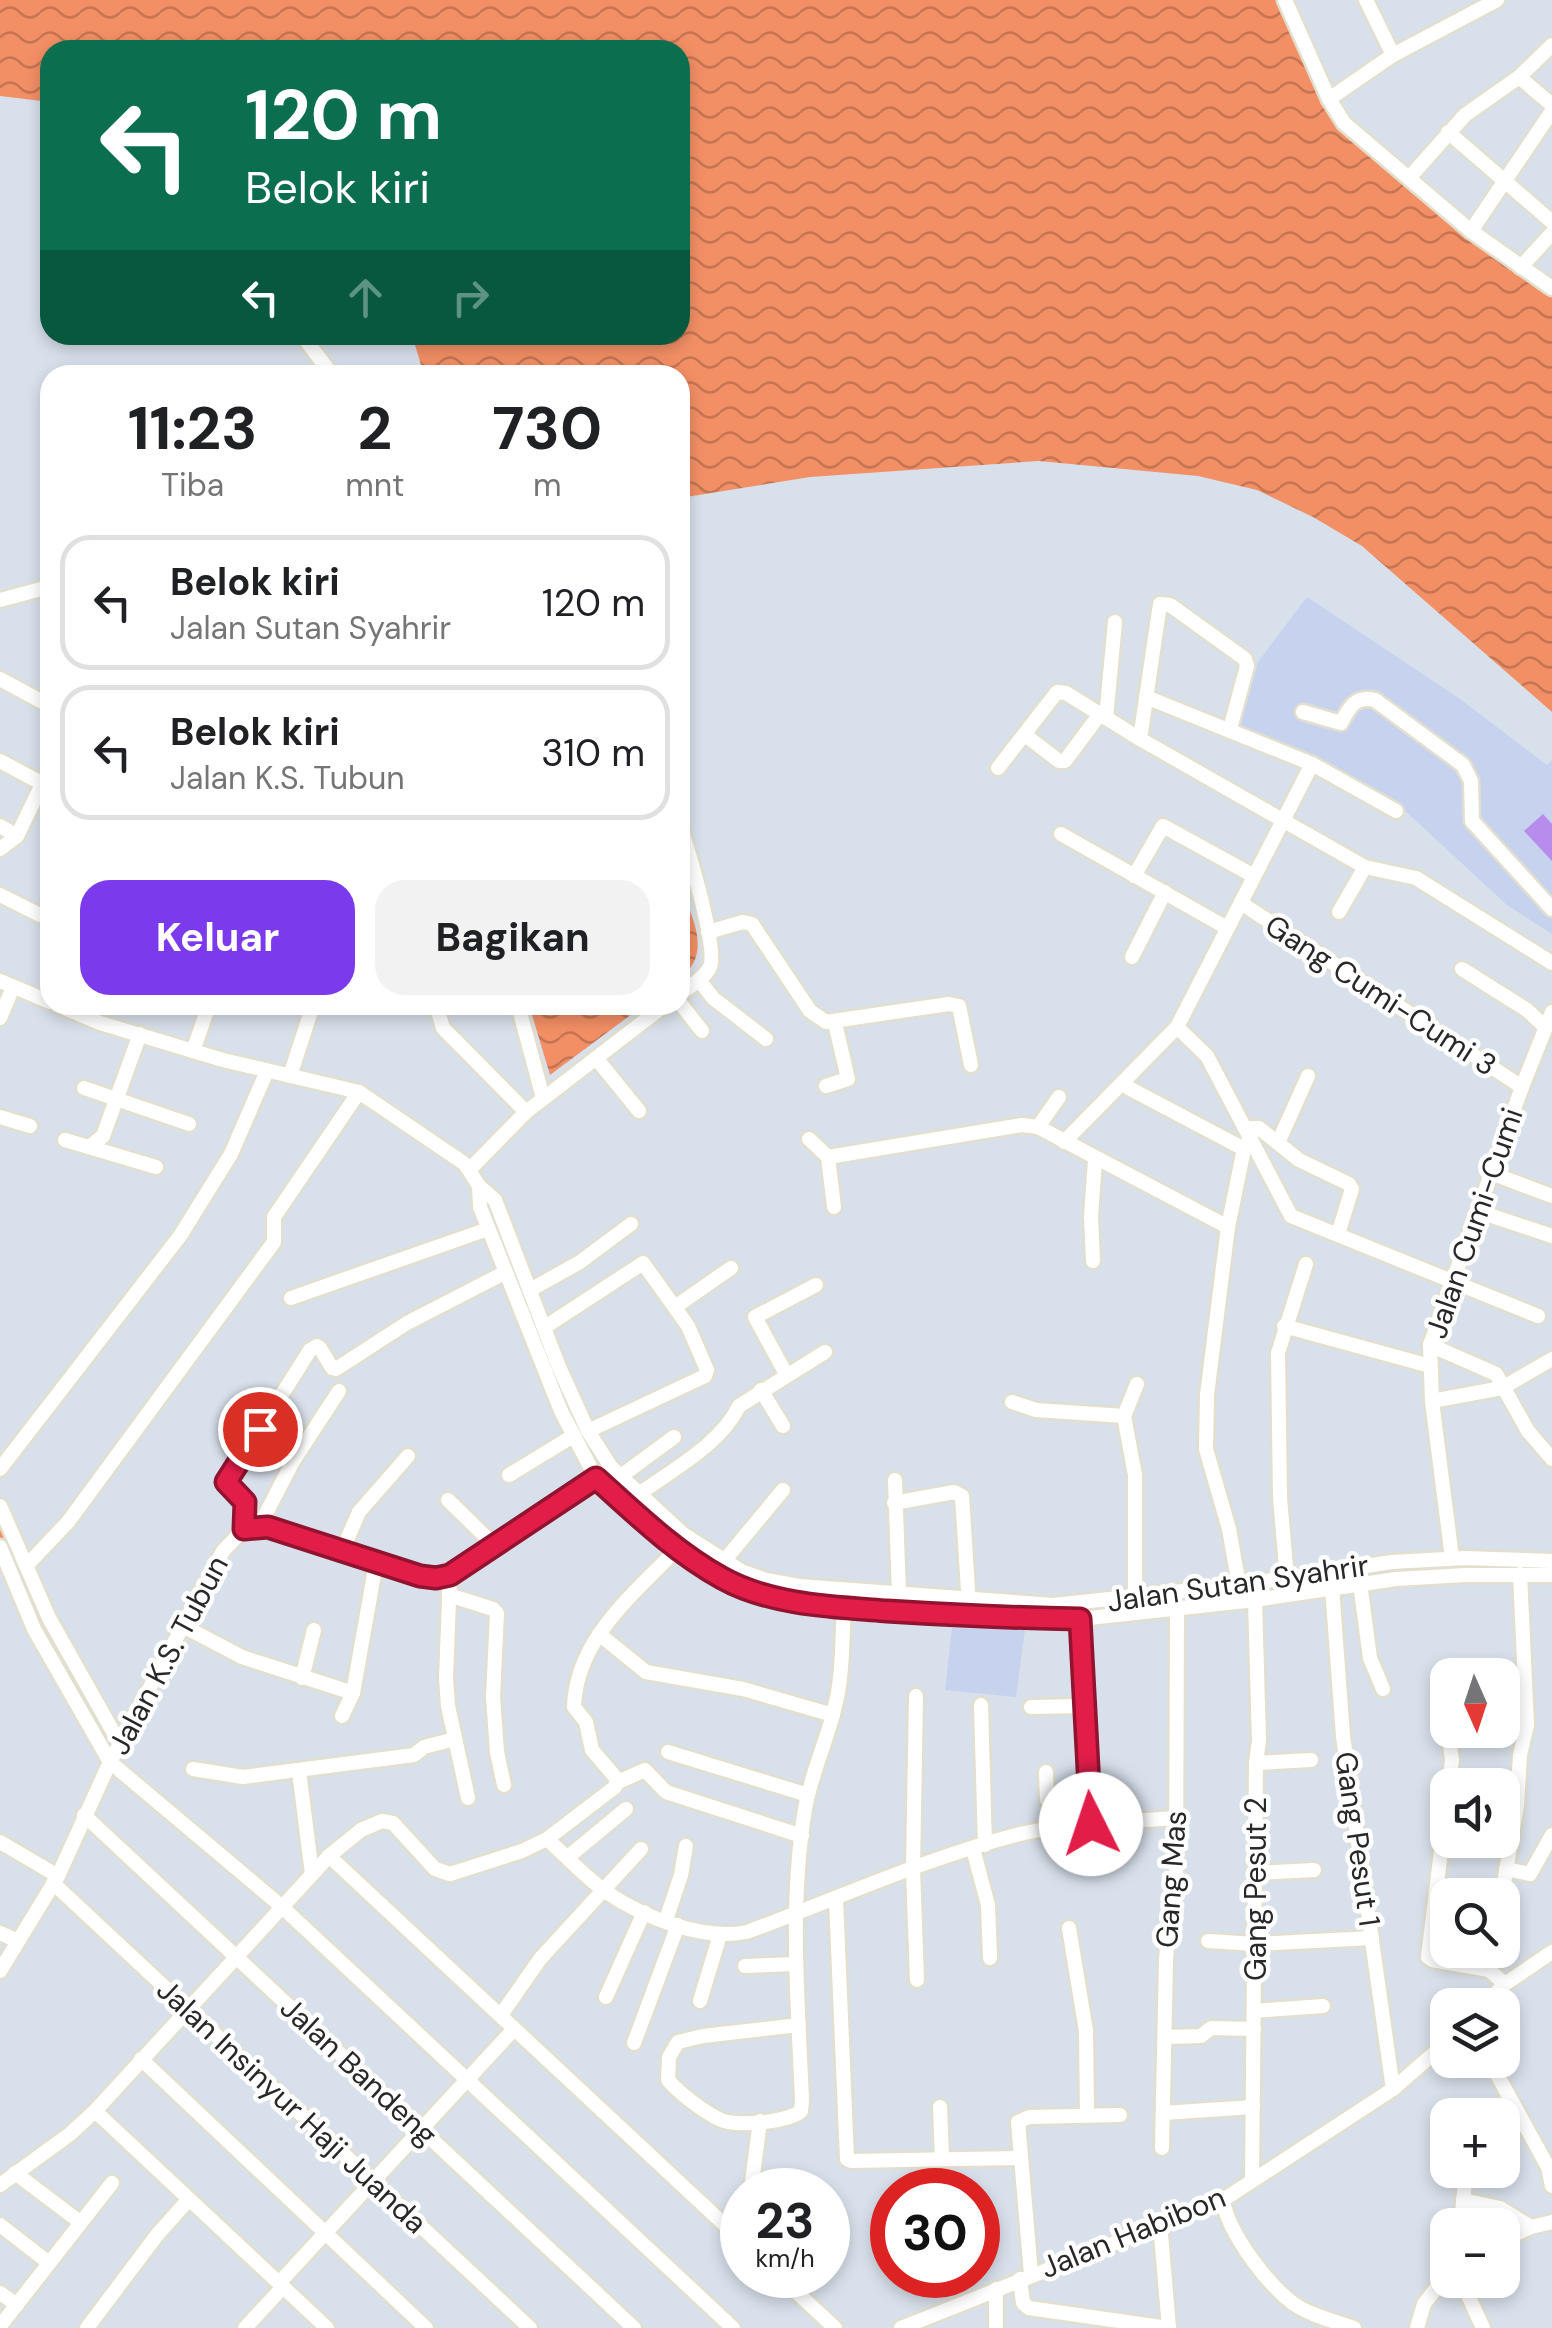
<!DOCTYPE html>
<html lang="id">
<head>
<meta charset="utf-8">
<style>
	body { margin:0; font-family:"DM Sans",sans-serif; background:#f2f2f2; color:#202124; height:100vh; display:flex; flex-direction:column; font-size:38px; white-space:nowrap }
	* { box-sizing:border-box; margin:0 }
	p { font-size:32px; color:#757577 }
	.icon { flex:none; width:55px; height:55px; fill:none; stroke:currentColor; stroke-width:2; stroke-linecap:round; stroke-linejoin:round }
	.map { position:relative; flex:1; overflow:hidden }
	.drawer { position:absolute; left:40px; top:365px; width:650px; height:650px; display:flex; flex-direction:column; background:#fff; border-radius:30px; box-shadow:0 5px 15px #0003 }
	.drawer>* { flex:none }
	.banner { position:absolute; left:40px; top:40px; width:650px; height:305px; border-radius:30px; box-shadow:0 5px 15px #0003; background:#0b6e4f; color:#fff; overflow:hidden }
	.needle { width:65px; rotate:177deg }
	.controls { position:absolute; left:1430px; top:1658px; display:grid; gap:20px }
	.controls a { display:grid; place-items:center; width:90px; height:90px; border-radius:20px; background:#fff; box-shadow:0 5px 15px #0003; font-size:50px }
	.speed { position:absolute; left:720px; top:2168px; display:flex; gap:20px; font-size:50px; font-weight:700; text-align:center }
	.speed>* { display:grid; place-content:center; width:130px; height:130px; border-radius:50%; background:#fff; box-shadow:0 5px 15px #0003; line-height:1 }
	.speed small { font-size:25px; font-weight:400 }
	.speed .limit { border:15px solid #d22; background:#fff; color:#111 }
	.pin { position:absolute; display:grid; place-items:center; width:85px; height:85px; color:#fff; margin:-42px; border:5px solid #fff; border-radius:50%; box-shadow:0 2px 10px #0007 }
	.me { position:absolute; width:110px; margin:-55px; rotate:356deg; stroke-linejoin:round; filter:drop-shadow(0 0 8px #0008) }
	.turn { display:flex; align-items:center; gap:35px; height:210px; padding:0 40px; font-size:45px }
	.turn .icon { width:130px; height:130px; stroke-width:2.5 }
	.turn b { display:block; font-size:70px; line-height:85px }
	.lanes { display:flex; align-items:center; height:95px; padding:0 40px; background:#0003; justify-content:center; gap:50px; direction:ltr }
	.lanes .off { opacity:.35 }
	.eta { display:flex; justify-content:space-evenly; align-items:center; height:170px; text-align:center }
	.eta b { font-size:60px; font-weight:700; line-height:70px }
	.button { display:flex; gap:20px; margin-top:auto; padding:20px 40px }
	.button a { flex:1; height:115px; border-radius:30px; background:#7c3aed; color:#fff; font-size:40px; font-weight:700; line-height:115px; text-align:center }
	.button a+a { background:#f2f2f2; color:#202124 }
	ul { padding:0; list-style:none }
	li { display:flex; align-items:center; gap:30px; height:135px; margin:0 20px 15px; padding:0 20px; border:5px solid #e0e0e0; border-radius:30px }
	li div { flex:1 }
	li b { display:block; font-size:38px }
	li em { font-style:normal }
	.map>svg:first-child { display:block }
	.education { fill:#c6d2ee }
	.pitch { fill:#b88ced }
	.water { fill:url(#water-waves) }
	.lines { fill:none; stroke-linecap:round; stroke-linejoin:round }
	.river { stroke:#f38f65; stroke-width:20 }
	.minor-casing { stroke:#e2dfce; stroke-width:19 }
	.minor { stroke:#fff; stroke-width:14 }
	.route-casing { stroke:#92132f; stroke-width:25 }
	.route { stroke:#e11d48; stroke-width:18 }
	.labels { text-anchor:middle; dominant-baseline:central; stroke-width:9; stroke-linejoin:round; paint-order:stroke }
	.street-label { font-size:30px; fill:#282828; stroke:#fff }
</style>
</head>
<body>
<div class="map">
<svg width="1552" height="2328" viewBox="0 0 1552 2328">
	<defs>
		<pattern id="water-waves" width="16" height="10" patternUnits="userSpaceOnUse" patternTransform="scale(2.5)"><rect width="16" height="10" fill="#f38f65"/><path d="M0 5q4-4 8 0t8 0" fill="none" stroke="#c57553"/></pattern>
	</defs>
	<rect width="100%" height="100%" fill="#d8e0eb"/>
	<!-- education -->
	<g class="education">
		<path d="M 1307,597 L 1460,699 L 1547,765 L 1552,760 L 1552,934 L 1507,905 L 1400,806 L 1238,725 L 1258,662 Z"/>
		<path d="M 952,1628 L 1025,1630 L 1016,1697 L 945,1690 Z"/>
	</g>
	<!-- pitch -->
	<path class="pitch" d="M 1543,814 L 1552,824 L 1552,861 L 1524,831 Z"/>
	<!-- water -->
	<g class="water">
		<path d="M 0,0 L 1276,0 L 1337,123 L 1517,272 L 1552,295 L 1552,712 L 1362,546 L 1313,517 L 1257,490 L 1198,476 L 1039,461 L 810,477 L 680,498 L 680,375 L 424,375 L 412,335 L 680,335 L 680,50 L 50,50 L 50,102 L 0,96 Z"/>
		<path d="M 680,884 C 691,917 714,953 680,978 Z"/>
		<path d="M 529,1005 L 644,1005 L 550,1075 Z"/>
	</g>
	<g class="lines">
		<!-- river -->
		<path class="river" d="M 0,1528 L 41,1625 L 107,1738"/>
		<defs>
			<g id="minor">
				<path d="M 1285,0 L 1329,99 L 1344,123 L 1471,231 L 1552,288"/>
				<path d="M 1366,0 L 1393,55"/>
				<path d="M 1552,45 L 1519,77 L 1552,105"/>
				<path d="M 1329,99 L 1393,55 L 1497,0"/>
				<path d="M 1448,132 L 1552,222"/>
				<path d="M 1409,178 L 1465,115 L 1519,77"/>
				<path d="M 1471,231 L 1552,111"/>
				<path d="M 1521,267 L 1552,233"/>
				<path d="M 302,335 L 332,375"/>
				<path d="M 0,600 L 41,589"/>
				<path d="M 0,679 L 50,706"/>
				<path d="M 1146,697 L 1312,764 L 1396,811"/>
				<path d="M 1303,712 L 1341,723 C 1349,708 1355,695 1375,700 L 1463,765 L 1471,781 L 1472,821 L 1552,909"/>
				<path d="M 1106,718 L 1115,622"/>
				<path d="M 1230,729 L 1247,666 L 1245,659 L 1170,605 L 1160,604 L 1140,739 L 1365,867 L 1416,878 L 1552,963"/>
				<path d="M 1025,735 L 1059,761 L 1065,761 L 1100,714"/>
				<path d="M 0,761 L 43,784"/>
				<path d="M 1312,764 L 1177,1027 L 1207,1056 L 1291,1216 L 1538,1316"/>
				<path d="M 998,768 L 1057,692 L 1066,693 L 1140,739"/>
				<path d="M 0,826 L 17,836"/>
				<path d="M 680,826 C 688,849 718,949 710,967 C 704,979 690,986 680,994"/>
				<path d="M 1061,834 L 1227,928"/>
				<path d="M 0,849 L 17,836 L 50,768"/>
				<path d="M 1134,876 L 1163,826 L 1254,876"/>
				<path d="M 0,895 L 40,915"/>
				<path d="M 1241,903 L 1522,1087"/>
				<path d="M 1339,912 L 1365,867"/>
				<path d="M 708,932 L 743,922 L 752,924 L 810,1011 L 826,1022 L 949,1004 L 959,1006 L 971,1065"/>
				<path d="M 1132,957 L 1165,892"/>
				<path d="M 1462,969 L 1527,1010 L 1544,1026"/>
				<path d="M 699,980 L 713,998 L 766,1039"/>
				<path d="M 0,981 L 50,1002"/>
				<path d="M 680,1003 L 702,1031"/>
				<path d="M 57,1005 L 100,1023 L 223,1060 L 359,1092 L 465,1164 L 479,1186 L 495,1200 L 559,1367 L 588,1431 L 611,1467 L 683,1534 L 741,1571 L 766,1580 L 799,1586 L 1053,1605 L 1239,1585 L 1392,1562 L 1465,1558 L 1552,1561"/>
				<path d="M 436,1005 L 443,1028 L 526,1112"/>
				<path d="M 518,1005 L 543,1098"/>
				<path d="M 0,1018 L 13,987"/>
				<path d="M 193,1051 L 209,1005"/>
				<path d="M 596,1058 L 639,1111"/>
				<path d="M 290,1076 L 313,1005"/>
				<path d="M 1123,1085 L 1244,1149"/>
				<path d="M 826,1086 L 848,1079 L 835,1023"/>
				<path d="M 84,1088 L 189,1124"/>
				<path d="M 0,1117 L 30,1126"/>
				<path d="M 1038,1127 L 1059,1097"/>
				<path d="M 1246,1128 L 1259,1128 L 1299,1160 L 1349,1184 L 1352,1189 L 1338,1234"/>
				<path d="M 809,1139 L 828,1157 L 834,1207"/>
				<path d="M 65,1140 L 156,1167"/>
				<path d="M 1064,1142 L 1177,1027"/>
				<path d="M 1278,1143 L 1308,1076"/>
				<path d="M 91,1146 L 103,1136 L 140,1034"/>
				<path d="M 828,1157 L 1022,1125 L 1038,1127 L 1228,1227"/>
				<path d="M 470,1169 L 526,1112 L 665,1005"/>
				<path d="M 1491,1173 L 1552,1196"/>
				<path d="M 479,1186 L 480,1207 L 561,1411 L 596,1478 L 677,1549 L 723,1579 L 751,1591 L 844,1607 L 978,1617 L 1080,1619 L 1255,1600 L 1396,1579 L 1466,1575 L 1552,1575"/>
				<path d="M 1477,1211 L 1552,1236"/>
				<path d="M 1093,1261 L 1091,1216 L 1095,1160"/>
				<path d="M 530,1290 L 580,1262 L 631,1224"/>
				<path d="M 291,1298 L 488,1229"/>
				<path d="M 675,1307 L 731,1268"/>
				<path d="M 1284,1326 L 1430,1366"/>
				<path d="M 545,1327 L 643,1263 L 688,1326 L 707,1370 L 705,1376 L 588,1431"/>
				<path d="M 1430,1345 L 1496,1374 L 1528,1431 L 1552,1459"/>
				<path d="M 786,1374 L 755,1317 L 816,1285"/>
				<path d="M 761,1390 L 783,1426"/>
				<path d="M 1432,1401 L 1502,1388 L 1552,1359"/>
				<path d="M 1012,1402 L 1036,1410 L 1124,1416"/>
				<path d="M 0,1469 L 180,1236 L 231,1154 L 267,1071"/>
				<path d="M 509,1475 L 573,1436"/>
				<path d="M 621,1476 L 674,1437"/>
				<path d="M 895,1480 L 899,1595"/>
				<path d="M 639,1494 C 672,1470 721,1444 739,1406 L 825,1352"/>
				<path d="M 448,1500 L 495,1546"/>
				<path d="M 894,1503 L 954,1492 L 962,1496 L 969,1606"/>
				<path d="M 0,1506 L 49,1618 L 120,1744"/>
				<path d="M 259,1527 L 292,1463 L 339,1391"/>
				<path d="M 244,1529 L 245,1503 L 226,1483 L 310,1350 L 317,1346 L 320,1348 L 332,1368 L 336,1369 L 407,1323 L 506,1272"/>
				<path d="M 0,1547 L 34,1629 L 110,1762 L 281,1906 L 733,2328"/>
				<path d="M 342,1551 L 359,1512 L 408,1456"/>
				<path d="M 1452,1558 L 1432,1401 L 1430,1345 L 1522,1087 L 1552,1012"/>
				<path d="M 724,1561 L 783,1490"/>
				<path d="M 28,1564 L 68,1522 L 274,1242 L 274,1217 L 359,1092"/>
				<path d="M 450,1575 L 446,1678 L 448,1706 L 468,1798"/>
				<path d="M 1287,1578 L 1280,1498 L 1278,1353 L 1306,1264"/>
				<path d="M 1360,1583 L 1370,1658 L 1383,1689"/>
				<path d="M 1239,1585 L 1229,1529 L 1206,1449 L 1207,1395 L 1228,1227 L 1244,1149 L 1251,1136"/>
				<path d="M 1332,1587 L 1343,1736 L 1393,2089"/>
				<path d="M 449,1595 L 493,1609 L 497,1613 L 493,1697 L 497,1752 L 504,1785"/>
				<path d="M 1135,1597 L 1135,1475 L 1124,1416 L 1137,1384"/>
				<path d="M 1080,1619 L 1091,1825"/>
				<path d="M 183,1626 L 242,1657 L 353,1693"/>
				<path d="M 599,1634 L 646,1672 L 743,1689 L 833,1715"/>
				<path d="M 302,1678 L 314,1630"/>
				<path d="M 916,1696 L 913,1869 L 917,1980"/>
				<path d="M 1502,1698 L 1525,1697"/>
				<path d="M 1448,1701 L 1444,1710 L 1448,1729"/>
				<path d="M 981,1705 L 985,1845"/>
				<path d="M 1031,1707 L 1083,1706"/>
				<path d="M 342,1716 L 353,1693 L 376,1563"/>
				<path d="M 1448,1730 L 1452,1760 L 1449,1785"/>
				<path d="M 668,1752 L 808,1795"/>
				<path d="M 1256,1763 L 1311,1760"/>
				<path d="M 193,1769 L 243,1777 L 414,1755 L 424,1747 L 455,1739"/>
				<path d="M 299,1771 L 312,1874"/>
				<path d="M 1046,1772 L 1047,1800 L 1055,1808 L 1056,1828"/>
				<path d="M 618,1782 L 645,1770 L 666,1792 L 802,1836"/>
				<path d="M 1448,1794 L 1428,1957 L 1432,1960 L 1489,1970 L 1505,1984"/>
				<path d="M 84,1815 L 634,2328"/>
				<path d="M 547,1839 C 566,1856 585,1877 606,1892 C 643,1917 702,1941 747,1932 C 836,1899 924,1859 1016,1835 C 1068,1822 1124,1822 1177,1818"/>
				<path d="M 0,1842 L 58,1876"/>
				<path d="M 973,1849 L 988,1905 L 990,1958"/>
				<path d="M 329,1856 L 742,2241"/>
				<path d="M 568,1857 L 626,1809"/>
				<path d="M 1506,1869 L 1530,1874 L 1552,1835"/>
				<path d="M 1256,1873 L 1314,1870"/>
				<path d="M 53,1883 L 530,2328"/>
				<path d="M 1502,1895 L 1517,1805 L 1520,1755 L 1527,1725 L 1520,1574"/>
				<path d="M 836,1900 L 847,2159 L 851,2161 L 1019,2158"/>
				<path d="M 666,1920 L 681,1875 L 686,1846"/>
				<path d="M 1069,1928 L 1086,2031 L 1087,2115"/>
				<path d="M 0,1933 L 18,1941"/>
				<path d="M 1208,1941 L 1255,1944 L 1372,1938"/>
				<path d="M 745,1966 L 796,1964"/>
				<path d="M 1489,1970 L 1492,1950"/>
				<path d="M 0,1971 L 58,1876 L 110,1762 L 223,1551 L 244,1529 C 294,1516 380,1580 435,1578 C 448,1578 460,1569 471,1563 L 602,1473"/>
				<path d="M 606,1997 L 644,1912"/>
				<path d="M 700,2001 L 720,1935"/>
				<path d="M 1484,2005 L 1505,1984 L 1552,1952"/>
				<path d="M 1254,2011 L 1323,2006"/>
				<path d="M 501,2015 L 540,1959 L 641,1849"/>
				<path d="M 799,2025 L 703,2036 L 678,2042 L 669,2057 L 668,2080 C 680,2094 704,2112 721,2120 C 736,2127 789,2122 801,2111 L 802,2100 C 798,2003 789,1905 805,1809 C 811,1774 827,1741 835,1706 C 843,1675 842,1640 844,1607"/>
				<path d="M 1165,2037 L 1201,2036 L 1211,2028 L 1254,2029"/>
				<path d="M 634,2043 L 678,1925"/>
				<path d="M 141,2059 L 426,2328"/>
				<path d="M 1489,2060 L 1548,2167 L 1552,2186"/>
				<path d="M 940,2107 L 942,2159"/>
				<path d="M 95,2111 L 327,2328"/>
				<path d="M 1163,2113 L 1253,2107"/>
				<path d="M 1162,2148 L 1166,1960 L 1170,1904 L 1176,1887 L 1177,1610"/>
				<path d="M 15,2173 L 80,2222"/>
				<path d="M 1252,2179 L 1256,1763 L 1259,1740 L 1255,1600"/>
				<path d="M 0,2185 L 70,2134 L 95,2111 L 329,1856 L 361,1830 L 382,1821 L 393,1823 L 435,1869 L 450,1874 L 522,1851 L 547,1839 L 615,1787 L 617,1779 L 592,1750 L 586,1722 L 574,1707 C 576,1639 634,1594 677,1549"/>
				<path d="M 751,2190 L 760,2121"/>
				<path d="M 1223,2200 C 1228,2233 1267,2284 1294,2304 C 1312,2316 1334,2321 1354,2328"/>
				<path d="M 1463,2200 L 1500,2208 L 1531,2227"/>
				<path d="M 1160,2223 L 1169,2328"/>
				<path d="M 0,2225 L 49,2263"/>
				<path d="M 1461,2225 L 1466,2170"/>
				<path d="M 1502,2240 L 1531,2227 L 1552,2222"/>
				<path d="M 1031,2274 L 1018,2122 L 1029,2117 L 1120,2115"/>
				<path d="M 778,2275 L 835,2328"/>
				<path d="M 1020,2279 L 1023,2303 L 1029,2308 L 1168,2328"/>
				<path d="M 1461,2280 L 1483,2328"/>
				<path d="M 279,2283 L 514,2029"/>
				<path d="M 996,2289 L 996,2328"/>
				<path d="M 0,2293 L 17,2305"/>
				<path d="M 0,2326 L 112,2183"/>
				<path d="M 87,2328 L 157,2235 L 189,2199"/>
				<path d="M 245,2328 L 283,2287"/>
				<path d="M 901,2328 L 1223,2200 L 1393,2089 L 1448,2041"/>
				<path d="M 1417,2328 L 1424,2304 L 1448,2273"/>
			</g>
		</defs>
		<!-- minor casing -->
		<use href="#minor" class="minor-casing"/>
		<!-- minor -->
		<use href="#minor" class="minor"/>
	</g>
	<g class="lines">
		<defs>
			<path id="route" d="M 260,1429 L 226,1482 L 245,1502 L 244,1529 L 268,1527 L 420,1576 L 436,1578 L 450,1575 L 596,1478 C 636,1514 675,1552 722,1578 C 770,1605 834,1607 887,1611 C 952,1615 1015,1618 1080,1619 L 1091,1824"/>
		</defs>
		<!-- route casing -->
		<use href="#route" class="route-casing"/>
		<!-- route -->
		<use href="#route" class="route"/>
	</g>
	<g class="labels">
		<!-- street labels -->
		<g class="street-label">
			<text transform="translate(1381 995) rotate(33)">Gang Cumi-Cumi 3</text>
			<text transform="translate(1474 1223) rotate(-71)">Jalan Cumi-Cumi</text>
			<text transform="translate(1238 1583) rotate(-8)">Jalan Sutan Syahrir</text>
			<text transform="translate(168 1655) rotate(-62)">Jalan K.S. Tubun</text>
			<text transform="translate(1358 1839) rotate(82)">Gang Pesut 1</text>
			<text transform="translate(1171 1879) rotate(-86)">Gang Mas</text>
			<text transform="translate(1255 1889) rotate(-90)">Gang Pesut 2</text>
			<text transform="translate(359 2071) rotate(43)">Jalan Bandeng</text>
			<text transform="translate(292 2106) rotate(43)">Jalan Insinyur Haji Juanda</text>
			<text transform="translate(1133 2232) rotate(-22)">Jalan Habibon</text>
		</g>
	</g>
</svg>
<div class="controls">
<a><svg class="needle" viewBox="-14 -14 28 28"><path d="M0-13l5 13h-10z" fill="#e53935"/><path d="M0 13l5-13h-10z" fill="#757577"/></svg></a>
<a><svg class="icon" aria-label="sound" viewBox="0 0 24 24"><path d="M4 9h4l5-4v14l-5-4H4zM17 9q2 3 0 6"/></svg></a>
<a><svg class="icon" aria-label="search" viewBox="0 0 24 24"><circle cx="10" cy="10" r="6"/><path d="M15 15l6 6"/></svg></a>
<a><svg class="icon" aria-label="layers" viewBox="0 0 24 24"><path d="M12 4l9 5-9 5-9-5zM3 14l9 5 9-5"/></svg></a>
<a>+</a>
<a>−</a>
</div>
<div class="speed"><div>23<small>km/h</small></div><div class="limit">30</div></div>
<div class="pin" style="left:260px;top:1429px;background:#d93025"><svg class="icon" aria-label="arrive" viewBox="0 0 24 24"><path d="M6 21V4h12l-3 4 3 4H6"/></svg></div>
<svg class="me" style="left:1091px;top:1824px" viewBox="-20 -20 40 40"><circle r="19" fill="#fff"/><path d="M0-13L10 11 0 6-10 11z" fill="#e11d48"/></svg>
<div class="banner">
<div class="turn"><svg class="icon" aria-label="left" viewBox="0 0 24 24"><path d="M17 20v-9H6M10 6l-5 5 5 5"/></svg><div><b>120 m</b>Belok kiri</div></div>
<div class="lanes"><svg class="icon" aria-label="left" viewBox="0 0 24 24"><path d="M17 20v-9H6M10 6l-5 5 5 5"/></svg><svg class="icon off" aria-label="ahead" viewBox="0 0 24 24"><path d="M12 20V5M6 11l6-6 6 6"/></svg><svg class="icon off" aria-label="right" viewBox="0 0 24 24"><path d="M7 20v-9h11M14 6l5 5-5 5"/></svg></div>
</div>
<section class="drawer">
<div class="eta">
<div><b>11:23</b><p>Tiba</p></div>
<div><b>2</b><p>mnt</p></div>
<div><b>730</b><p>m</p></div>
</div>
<ul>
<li><svg class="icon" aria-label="left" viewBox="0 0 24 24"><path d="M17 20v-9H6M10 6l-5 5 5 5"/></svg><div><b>Belok kiri</b><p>Jalan Sutan Syahrir</p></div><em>120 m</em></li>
<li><svg class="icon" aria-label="left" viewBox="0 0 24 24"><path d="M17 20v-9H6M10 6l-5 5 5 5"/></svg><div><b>Belok kiri</b><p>Jalan K.S. Tubun</p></div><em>310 m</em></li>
</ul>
<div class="button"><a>Keluar</a><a>Bagikan</a></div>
</section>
</div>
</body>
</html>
